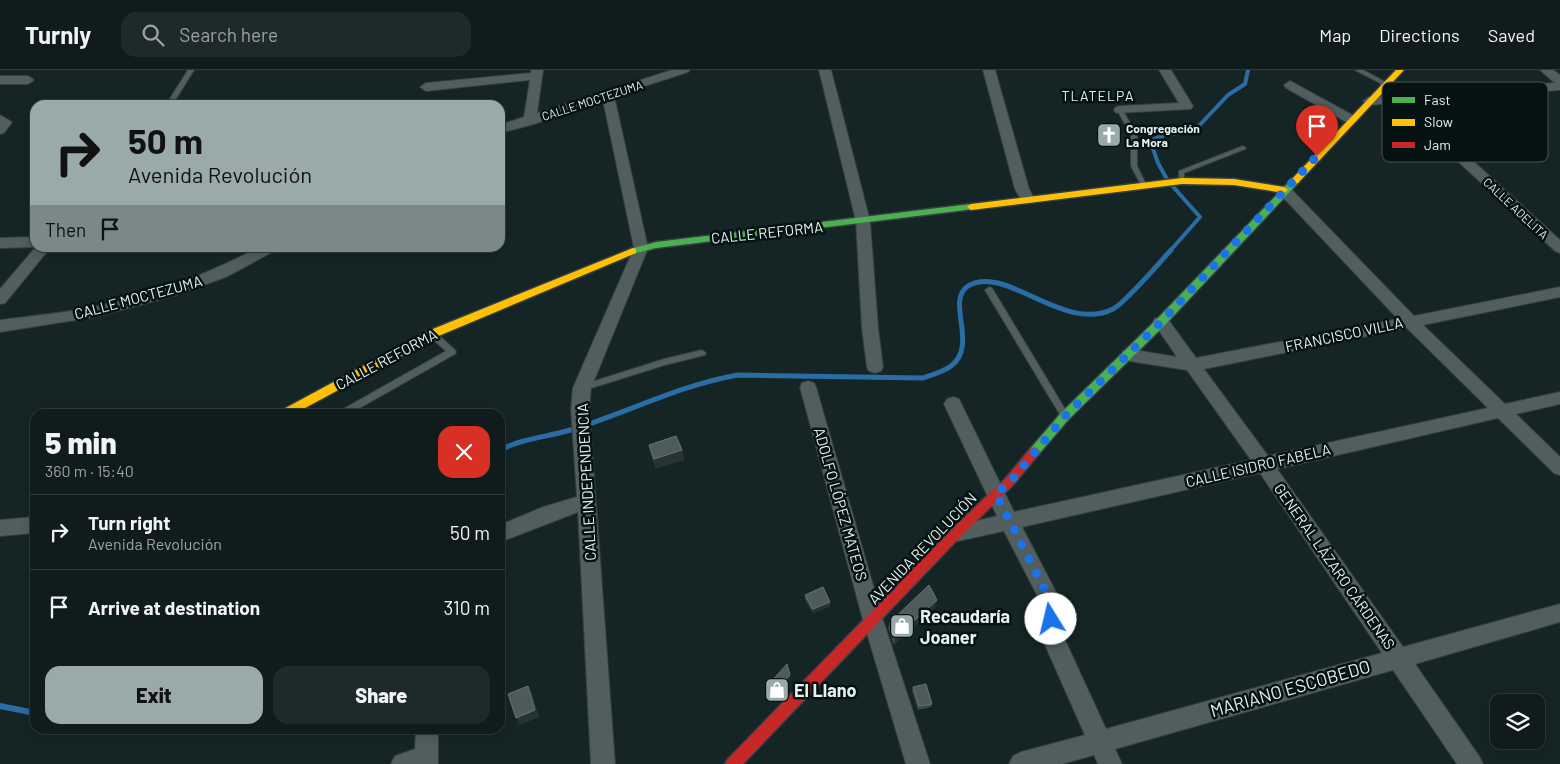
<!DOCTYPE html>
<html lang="en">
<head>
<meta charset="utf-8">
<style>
	body { margin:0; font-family:Barlow,sans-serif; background:#1e2929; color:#f1f3f6; height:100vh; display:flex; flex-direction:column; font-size:19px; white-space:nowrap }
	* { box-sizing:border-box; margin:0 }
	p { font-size:16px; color:#9ca1a3 }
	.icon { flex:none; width:28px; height:28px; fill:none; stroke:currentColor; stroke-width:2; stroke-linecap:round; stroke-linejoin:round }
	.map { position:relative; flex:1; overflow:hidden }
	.drawer { position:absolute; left:30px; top:339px; width:475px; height:325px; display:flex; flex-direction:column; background:#101c1c; border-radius:15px; box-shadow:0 2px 12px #0003,0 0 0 1px #303a3b }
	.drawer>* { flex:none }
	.guide { position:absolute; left:30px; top:30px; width:475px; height:152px; border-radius:15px; box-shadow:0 2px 12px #0003,0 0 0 1px #303a3b; background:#9aaaab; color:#111; overflow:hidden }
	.fabs { position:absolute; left:1490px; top:624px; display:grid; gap:10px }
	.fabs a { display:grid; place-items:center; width:55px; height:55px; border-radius:10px; background:#101c1c; box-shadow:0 2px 12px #0003,0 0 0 1px #303a3b; font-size:25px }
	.pin { position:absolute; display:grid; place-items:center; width:42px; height:42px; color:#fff; margin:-51px -21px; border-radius:50% 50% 50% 0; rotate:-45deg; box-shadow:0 0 5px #0007 }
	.pin .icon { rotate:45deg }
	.me { position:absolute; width:55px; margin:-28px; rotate:351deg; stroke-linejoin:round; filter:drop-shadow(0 0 4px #0008) }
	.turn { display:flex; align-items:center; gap:18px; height:105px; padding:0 15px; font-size:22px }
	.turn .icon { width:65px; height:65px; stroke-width:2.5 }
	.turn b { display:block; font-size:35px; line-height:42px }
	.then { display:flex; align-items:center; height:48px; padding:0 15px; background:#0003; gap:10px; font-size:19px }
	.round { display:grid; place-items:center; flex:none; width:52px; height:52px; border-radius:15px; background:#1e2929 }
	.head { display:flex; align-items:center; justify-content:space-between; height:85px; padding:0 15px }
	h1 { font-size:30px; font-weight:800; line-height:38px }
	.button { display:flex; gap:10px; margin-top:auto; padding:10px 15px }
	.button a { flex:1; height:58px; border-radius:15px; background:#9aaaab; color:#111; font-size:20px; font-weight:800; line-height:58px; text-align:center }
	.button a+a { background:#1e2929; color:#f1f3f6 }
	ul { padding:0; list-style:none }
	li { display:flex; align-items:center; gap:15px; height:75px; padding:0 15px; border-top:1px solid #303a3b }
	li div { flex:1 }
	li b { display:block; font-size:19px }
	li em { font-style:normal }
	header { display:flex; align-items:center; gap:30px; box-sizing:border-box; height:70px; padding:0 25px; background:#101c1c; border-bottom:1px solid #303a3b }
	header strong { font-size:24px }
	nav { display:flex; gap:28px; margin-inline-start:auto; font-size:18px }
	.search { width:350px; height:45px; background:#1e2929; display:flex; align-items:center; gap:12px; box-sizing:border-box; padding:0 18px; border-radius:15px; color:#9ca1a3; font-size:19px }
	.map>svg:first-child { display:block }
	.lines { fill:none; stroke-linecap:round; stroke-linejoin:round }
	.stream-far2 { stroke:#296da4; stroke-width:4 }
	.stream-far1 { stroke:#296da4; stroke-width:5 }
	.stream { stroke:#296da4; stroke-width:6 }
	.lane-casing { stroke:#333f40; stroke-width:2 }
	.street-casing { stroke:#333f40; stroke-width:2 }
	.fast-casing { stroke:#333f40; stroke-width:3 }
	.slow-casing { stroke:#333f40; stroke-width:3 }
	.jam-casing { stroke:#333f40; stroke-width:3 }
	.lane { fill:#525e5e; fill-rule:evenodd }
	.street { fill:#525e5e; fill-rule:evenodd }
	.fast { fill:#4caf50; fill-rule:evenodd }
	.slow { fill:#ffc107; fill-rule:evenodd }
	.jam { fill:#c62828; fill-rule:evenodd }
	.wall { fill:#3c494b }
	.shaded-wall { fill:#253334 }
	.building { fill:#4e5b5d; stroke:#657374 }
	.route { stroke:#1a73e8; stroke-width:9; stroke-dasharray:0 16.2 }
	.labels { text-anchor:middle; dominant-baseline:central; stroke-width:5; stroke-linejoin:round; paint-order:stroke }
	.far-street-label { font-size:12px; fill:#e2f2f2; stroke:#061112 }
	.far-poi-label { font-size:12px; font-weight:bold; fill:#e2f2f2; stroke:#061112; text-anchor:start }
	.far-neighbourhood-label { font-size:14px; letter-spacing:1px; fill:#e2f2f2; stroke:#061112 }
	.street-label { font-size:15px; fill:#e2f2f2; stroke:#061112 }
	.near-poi-label { font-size:18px; font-weight:bold; fill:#e2f2f2; stroke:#061112; text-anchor:start }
	.near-street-label { font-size:18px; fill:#e2f2f2; stroke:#061112 }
	.key { fill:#061112; stroke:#485455; stroke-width:1 }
	.key-label { font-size:14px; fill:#e2f2f2 }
</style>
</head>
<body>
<header>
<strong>Turnly</strong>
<div class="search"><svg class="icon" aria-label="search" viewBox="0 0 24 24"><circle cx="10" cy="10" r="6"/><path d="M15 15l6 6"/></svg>Search here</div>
<nav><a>Map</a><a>Directions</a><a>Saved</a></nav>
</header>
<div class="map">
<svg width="1560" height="694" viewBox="0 0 1560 694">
	<rect width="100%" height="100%" fill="#152526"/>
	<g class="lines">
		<!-- stream-far2 -->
		<path class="stream-far2" d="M 1170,181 L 1200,147 L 1168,111 L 1158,93 L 1151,73 L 1154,69 L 1165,65 L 1194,61 L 1228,25 L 1245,14 L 1248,0"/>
		<!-- stream-far1 -->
		<path class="stream-far1" d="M 500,380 C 523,368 549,367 574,359 C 629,342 680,315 738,305 L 923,308 C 932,305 943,302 951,296 C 979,275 945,231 968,216 C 1005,193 1064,264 1113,239 C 1126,232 1159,193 1171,180"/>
		<!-- stream -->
		<path class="stream" d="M 0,636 L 35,643"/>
		<defs>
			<g id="lane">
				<path d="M 188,0 L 194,0 L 172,35 L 166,35 Z"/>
				<path d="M 1355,0 L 1363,0 L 1389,14 L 1384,15 Z"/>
				<path d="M 1118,39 L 1122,39 L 1137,65 L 1137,96 L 1147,116 L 1146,117 L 1142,117 L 1131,96 L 1131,65 L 1117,40 Z"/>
				<path d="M 1243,76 L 1246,78 L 1245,79 L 1184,103 L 1184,112 L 1182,113 L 1179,111 L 1179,101 Z"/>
				<path d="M 989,217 L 992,218 L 1068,344 L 1069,346 L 1068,348 L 1062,348 L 985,220 Z"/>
				<path d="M 432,261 L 435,262 L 455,280 L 456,282 L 455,284 L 349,344 L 337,344 L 338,342 L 446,281 L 429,266 L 428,264 L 429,262 Z"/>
				<path d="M 702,280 L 706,283 L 705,285 L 665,295 L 582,321 L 578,318 L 579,316 L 664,289 Z"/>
			</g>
			<g id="street">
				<path d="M 531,0 L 543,0 L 537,43 L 672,0 L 690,0 L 688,2 L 614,26 L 648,178 L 591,318 L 589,339 L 615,694 L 591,694 L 578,442 L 500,472 L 500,455 L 543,437 L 577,427 L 571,339 L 573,318 L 634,178 L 603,30 L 534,54 L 500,63 L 500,55 L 524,47 L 530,10 L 426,21 L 420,17 L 426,13 L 531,3 Z"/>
				<path d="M 819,0 L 831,0 L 870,151 L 878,258 L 883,297 L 881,301 L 875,303 L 869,301 L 867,297 L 862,258 L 856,151 Z"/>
				<path d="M 983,0 L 995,0 L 1029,119 L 1035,130 L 1033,133 L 1023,133 L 1015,119 Z"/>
				<path d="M 1159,0 L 1171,0 L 1193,36 L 1191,39 L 1116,43 L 1114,40 L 1116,37 L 1120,36 L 1179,33 Z"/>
				<path d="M 1540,0 L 1553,0 L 1560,5 L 1560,20 L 1408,32 L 1560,170 L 1560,183 L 1555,181 L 1395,33 L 1369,35 L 1363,31 L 1369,27 L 1389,26 L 1380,14 L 1386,10 L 1390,11 L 1401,25 L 1555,13 Z"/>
				<path d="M 0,6 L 28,6 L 34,10 L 28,14 L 0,14 Z"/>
				<path d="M 1290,11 L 1356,47 L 1358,50 L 1352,54 L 1348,53 L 1286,18 L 1284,15 Z"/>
				<path d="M 0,45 L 12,52 L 4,63 L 0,64 Z"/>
				<path d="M 1284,116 L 1289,117 L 1414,246 L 1560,217 L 1560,227 L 1423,255 L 1505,334 L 1560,322 L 1560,334 L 1516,344 L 1560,387 L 1560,405 L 1554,403 L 1498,348 L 1277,399 L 1403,577 L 1560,534 L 1560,552 L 1415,594 L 1479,686 L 1483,694 L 1457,694 L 1393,600 L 1115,679 L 1122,694 L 1098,694 L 1094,685 L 1062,694 L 1009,694 L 1013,686 L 1021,682 L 1085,665 L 1042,568 L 1038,527 L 1004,461 L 958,471 L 951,469 L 948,463 L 951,457 L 997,446 L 944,334 L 947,329 L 953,327 L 959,329 L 1014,442 L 1251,390 L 1187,300 L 1129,291 L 1123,289 L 1121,285 L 1123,281 L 1129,279 L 1177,287 L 1153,252 L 1155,248 L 1167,248 L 1196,288 L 1398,249 L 1279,123 L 1277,120 ZM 1407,258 L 1488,338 L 1268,386 L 1204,299 ZM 1260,403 L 1382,583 L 1106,659 L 1064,568 L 1058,526 L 1022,457 Z"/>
				<path d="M 35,167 L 35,177 L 0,178 L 0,168 Z"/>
				<path d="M 35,178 L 50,178 L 5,233 L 0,234 L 0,219 Z"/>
				<path d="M 258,178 L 276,178 L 274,181 L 226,207 L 173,226 L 95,247 L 0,262 L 0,250 C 31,246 63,243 94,237 C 152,226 207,204 258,178 Z"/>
				<path d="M 808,311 L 814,313 L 816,317 L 883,550 L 930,694 L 906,694 L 863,550 L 800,317 L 802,313 Z"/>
				<path d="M 35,447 L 35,463 L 0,466 L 0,450 Z"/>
				<path d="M 416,659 L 438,659 L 438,694 L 391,694 L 395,686 L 415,679 Z"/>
			</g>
			<g id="fast">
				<path d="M 1295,108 L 1299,111 L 1298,113 L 1165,255 L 1069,349 L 1038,385 L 1030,385 L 1028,382 L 1030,379 L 1061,343 L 1157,249 L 1292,109 Z"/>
				<path d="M 971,134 L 974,135 L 974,139 L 656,178 L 633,184 L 628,181 L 630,179 L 656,172 Z"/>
			</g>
			<g id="slow">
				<path d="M 1396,0 L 1404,0 L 1298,113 L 1292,113 L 1292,109 Z"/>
				<path d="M 1182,108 L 1234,109 L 1284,117 L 1288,120 L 1284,123 L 1234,115 L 1182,114 L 971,140 L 967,137 L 971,134 Z"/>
				<path d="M 633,178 L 636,179 L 636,183 L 436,267 L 294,344 L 279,344 L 280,341 L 428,261 Z"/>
			</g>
			<path id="jam" d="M 1034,377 L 1038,379 L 1040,382 L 1038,385 L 1013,415 L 960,467 L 743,694 L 725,694 L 728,689 L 952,459 L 1005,409 L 1030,379 Z"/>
		</defs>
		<!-- lane casing -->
		<use href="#lane" class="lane-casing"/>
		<!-- street casing -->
		<use href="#street" class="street-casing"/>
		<!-- fast casing -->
		<use href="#fast" class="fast-casing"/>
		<!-- slow casing -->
		<use href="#slow" class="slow-casing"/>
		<!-- jam casing -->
		<use href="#jam" class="jam-casing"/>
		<!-- lane -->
		<use href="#lane" class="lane"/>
		<!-- street -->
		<use href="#street" class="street"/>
		<!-- fast -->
		<use href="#fast" class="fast"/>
		<!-- slow -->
		<use href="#slow" class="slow"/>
		<!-- jam -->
		<use href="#jam" class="jam"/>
	</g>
	<!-- wall -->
	<g class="wall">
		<path d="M 649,375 L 682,380 L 684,390 L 656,398 L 651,384 Z"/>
		<path d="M 805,525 L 830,536 L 813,543 L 805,529 Z"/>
		<path d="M 937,530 L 935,537 L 894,575 L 888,558 L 890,552 Z"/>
		<path d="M 913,617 L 932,634 L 931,637 L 918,640 L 912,621 Z"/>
	</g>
	<!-- shaded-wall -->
	<g class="shaded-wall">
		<path d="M 682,380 L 684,390 L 656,398 L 654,389 Z"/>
		<path d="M 937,530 L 935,537 L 894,575 L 895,568 Z"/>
		<path d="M 830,532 L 830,536 L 813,543 L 813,539 Z"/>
		<path d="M 790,605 L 790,609 L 773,627 L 773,623 Z"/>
		<path d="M 528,616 L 532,623 L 539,647 L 520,655 L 516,648 Z"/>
	</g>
	<!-- building -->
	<g class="building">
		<path d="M 676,366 L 682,380 L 654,389 L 649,375 Z"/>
		<path d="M 929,515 L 937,530 L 895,568 L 890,552 Z"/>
		<path d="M 823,517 L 830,532 L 813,539 L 805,525 Z"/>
		<path d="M 787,594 L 790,605 L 773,623 L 770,613 Z"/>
		<path d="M 926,614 L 932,634 L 919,636 L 913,617 Z"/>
		<path d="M 528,616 L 535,640 L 516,648 L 508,624 Z"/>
	</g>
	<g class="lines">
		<!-- route -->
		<path class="route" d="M 1051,549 L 1048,526 L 996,424 L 1010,412 L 1065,346 L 1161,252 L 1317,86"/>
	</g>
	<!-- icons -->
	<defs>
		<symbol id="church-square" viewBox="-11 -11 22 22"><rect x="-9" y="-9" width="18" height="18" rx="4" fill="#9aaaab" stroke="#061112"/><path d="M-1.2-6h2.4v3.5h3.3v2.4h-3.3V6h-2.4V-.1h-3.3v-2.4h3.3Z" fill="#fff"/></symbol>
		<symbol id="shop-square" viewBox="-11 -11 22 22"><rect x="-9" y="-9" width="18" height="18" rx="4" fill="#9aaaab" stroke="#061112"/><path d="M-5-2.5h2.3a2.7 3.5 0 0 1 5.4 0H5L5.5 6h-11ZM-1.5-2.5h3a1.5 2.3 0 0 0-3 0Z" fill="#fff"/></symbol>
	</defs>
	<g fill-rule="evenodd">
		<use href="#church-square" x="1095" y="51" width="28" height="28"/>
		<use href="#shop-square" x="888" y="542" width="28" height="28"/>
		<use href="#shop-square" x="763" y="606" width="28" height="28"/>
	</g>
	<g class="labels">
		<!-- far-street labels -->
		<g class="far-street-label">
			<text transform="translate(592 30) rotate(-18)">CALLE MOCTEZUMA</text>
			<text transform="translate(1516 138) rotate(43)">CALLE ADELITA</text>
		</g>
		<!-- far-poi labels -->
		<g class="far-poi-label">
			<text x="1126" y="58">Congregación<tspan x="1126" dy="14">La Mora</tspan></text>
		</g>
		<!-- far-neighbourhood labels -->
		<g class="far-neighbourhood-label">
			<text x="1098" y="25">TLATELPA</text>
		</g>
		<!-- street labels -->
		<g class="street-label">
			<text transform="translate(767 162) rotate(-6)">CALLE REFORMA</text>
			<text transform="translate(138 227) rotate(-15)">CALLE MOCTEZUMA</text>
			<text transform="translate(1344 264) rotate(-12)">FRANCISCO VILLA</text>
			<text transform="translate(386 289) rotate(-28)">CALLE REFORMA</text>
			<text transform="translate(1258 395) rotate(-13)">CALLE ISIDRO FABELA</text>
			<text transform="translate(586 412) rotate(-93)">CALLE INDEPENDENCIA</text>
			<text transform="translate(841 434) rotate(74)">ADOLFO LÓPEZ MATEOS</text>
			<text transform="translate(922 478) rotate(-46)">AVENIDA REVOLUCIÓN</text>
			<text transform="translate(1335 496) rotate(55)">GENERAL LÁZARO CÁRDENAS</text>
		</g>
		<!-- near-poi labels -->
		<g class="near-poi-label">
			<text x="920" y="546">Recaudaría<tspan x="920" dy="21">Joaner</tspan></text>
			<text x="794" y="620">El Llano</text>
		</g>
		<!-- near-street labels -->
		<g class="near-street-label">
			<text transform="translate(1290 618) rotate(-16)">MARIANO ESCOBEDO</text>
		</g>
	</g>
	<!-- legend -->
	<rect x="1382" y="12" width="166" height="80" rx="8" class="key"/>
	<rect x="1392" y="27" width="23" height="6" fill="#4caf50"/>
	<rect x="1392" y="49" width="23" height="7" fill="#ffc107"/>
	<rect x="1392" y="72" width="23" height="6" fill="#c62828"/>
	<g class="key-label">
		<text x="1424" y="35">Fast</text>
		<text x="1424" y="57">Slow</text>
		<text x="1424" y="80">Jam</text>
	</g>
</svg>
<div class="fabs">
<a><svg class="icon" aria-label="layers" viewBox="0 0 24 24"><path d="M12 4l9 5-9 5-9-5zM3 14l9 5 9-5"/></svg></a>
</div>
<div class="pin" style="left:1317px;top:86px;background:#d93025"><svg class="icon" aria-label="arrive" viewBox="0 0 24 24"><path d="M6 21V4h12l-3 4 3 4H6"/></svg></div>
<svg class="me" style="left:1051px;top:549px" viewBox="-20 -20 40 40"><circle r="19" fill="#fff"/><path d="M0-13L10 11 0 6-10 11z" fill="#1a73e8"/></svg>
<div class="guide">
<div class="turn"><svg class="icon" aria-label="right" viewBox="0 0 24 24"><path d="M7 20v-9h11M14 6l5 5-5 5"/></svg><div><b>50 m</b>Avenida Revolución</div></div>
<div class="then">Then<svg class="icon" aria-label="arrive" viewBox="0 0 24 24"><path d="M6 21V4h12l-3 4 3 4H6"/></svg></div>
</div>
<section class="drawer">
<div class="head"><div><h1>5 min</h1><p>360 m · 15:40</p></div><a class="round" style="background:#d93025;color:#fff"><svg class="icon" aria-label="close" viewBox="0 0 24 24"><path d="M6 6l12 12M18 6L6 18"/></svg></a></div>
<ul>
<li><svg class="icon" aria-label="right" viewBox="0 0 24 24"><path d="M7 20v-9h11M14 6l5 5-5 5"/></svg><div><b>Turn right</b><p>Avenida Revolución</p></div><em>50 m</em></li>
<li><svg class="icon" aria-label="arrive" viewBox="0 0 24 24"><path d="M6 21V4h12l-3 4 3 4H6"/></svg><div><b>Arrive at destination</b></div><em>310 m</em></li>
</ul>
<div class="button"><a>Exit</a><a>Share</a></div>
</section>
</div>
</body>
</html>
